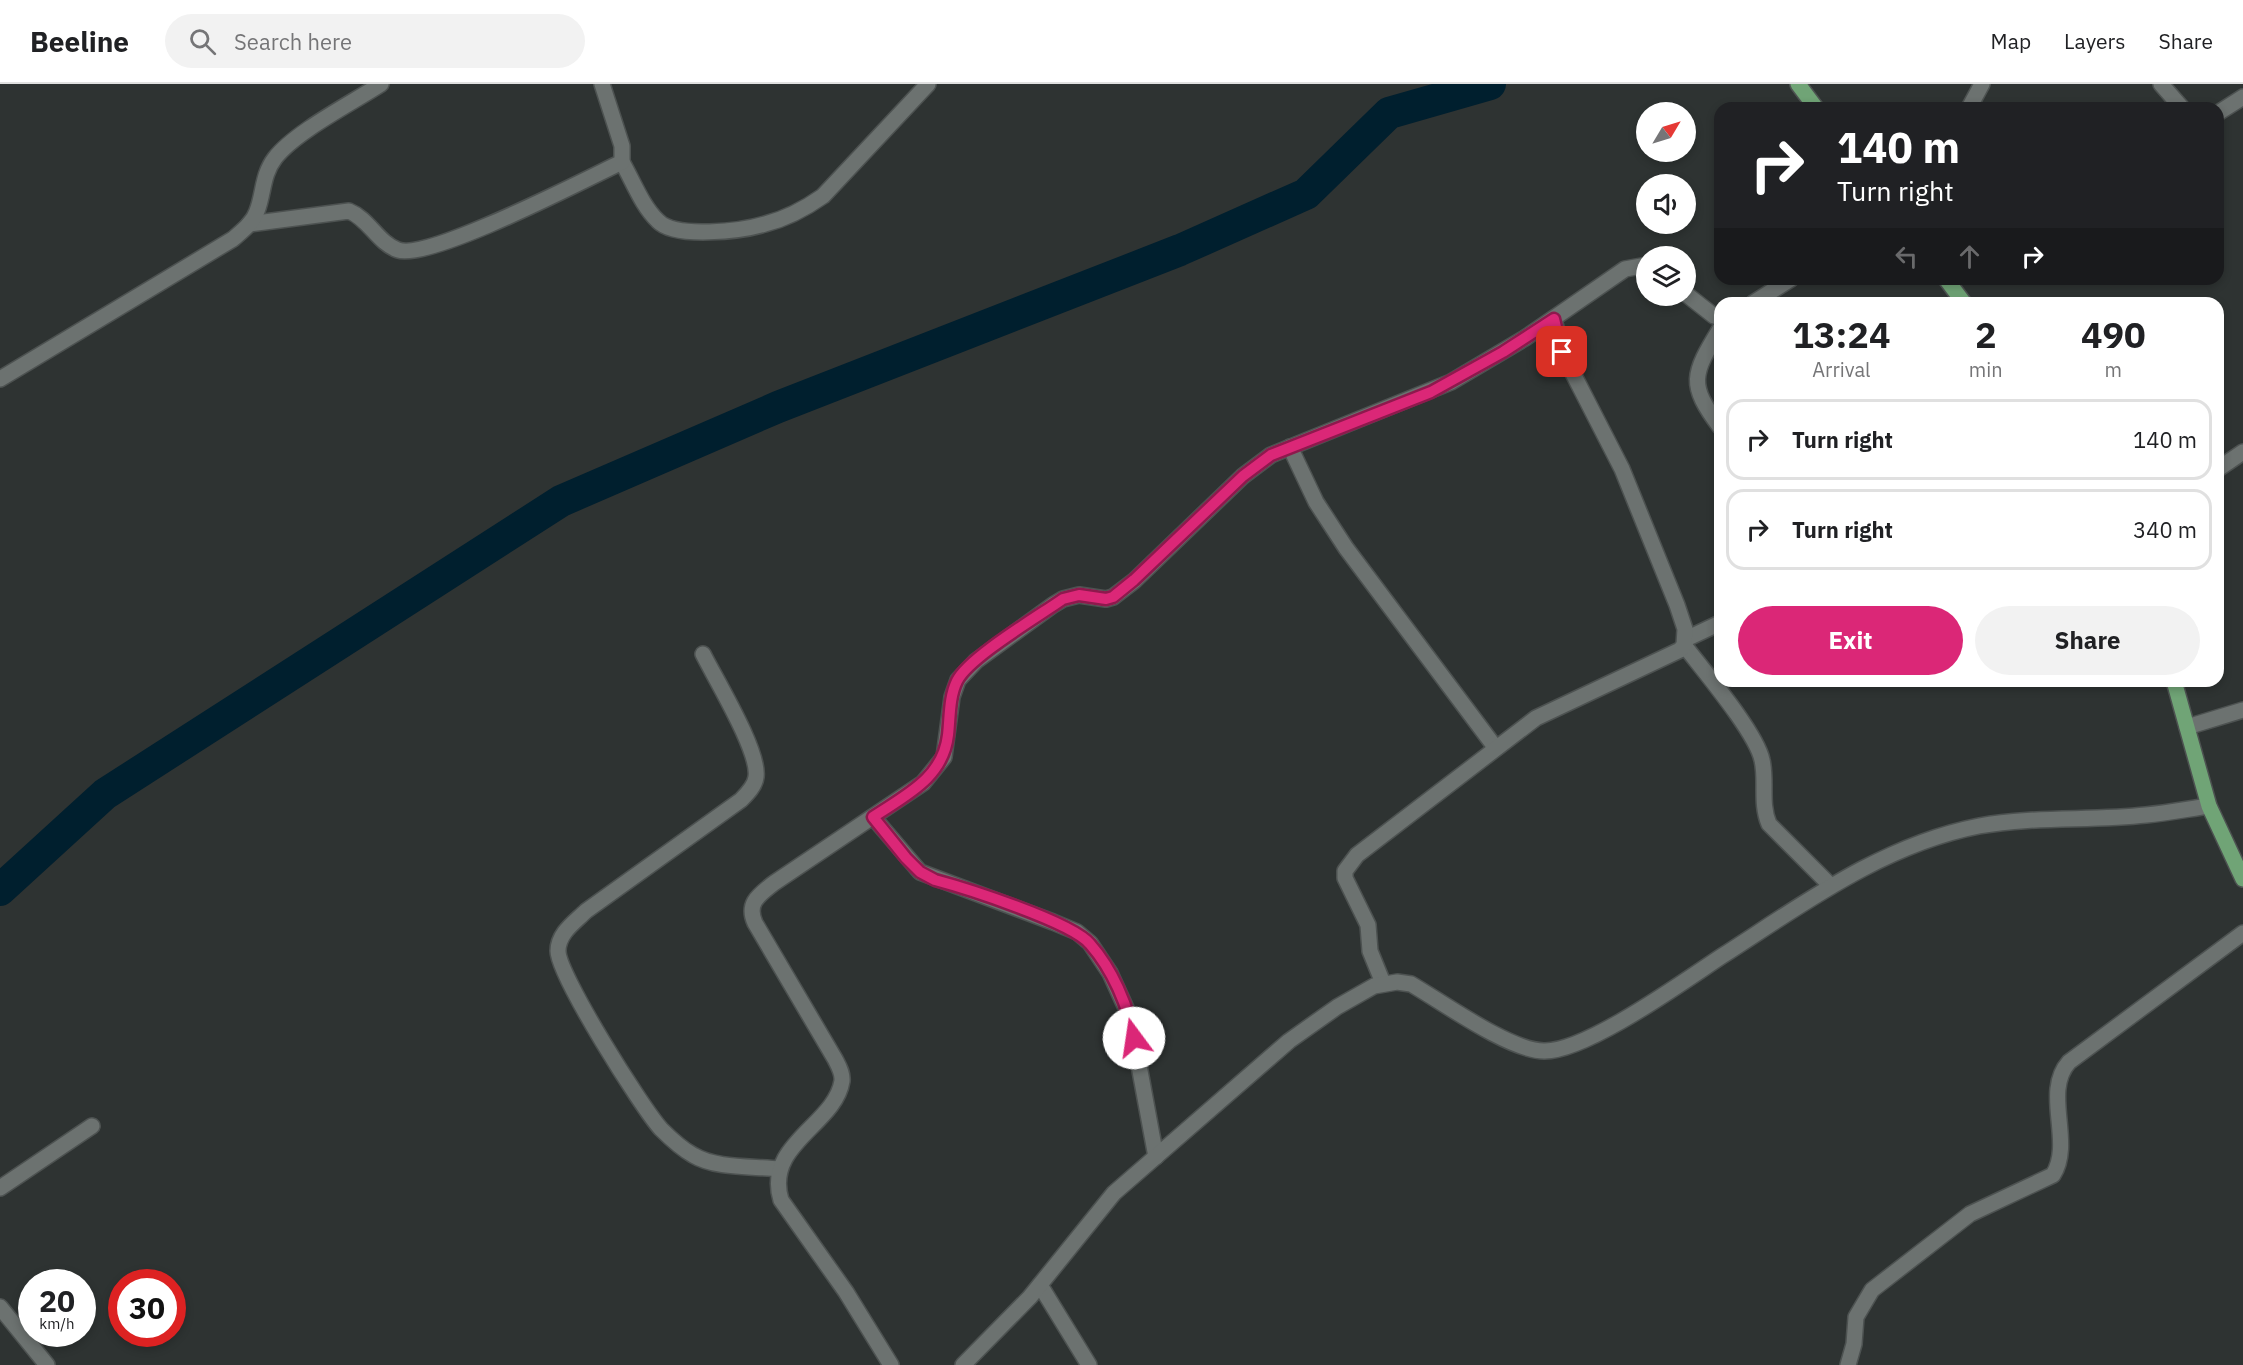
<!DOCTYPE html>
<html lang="en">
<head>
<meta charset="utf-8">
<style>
	body { margin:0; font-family:"IBM Plex Sans",sans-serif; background:#f2f2f2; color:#202124; height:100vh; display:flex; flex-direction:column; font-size:22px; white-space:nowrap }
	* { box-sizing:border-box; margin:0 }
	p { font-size:20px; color:#757577 }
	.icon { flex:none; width:33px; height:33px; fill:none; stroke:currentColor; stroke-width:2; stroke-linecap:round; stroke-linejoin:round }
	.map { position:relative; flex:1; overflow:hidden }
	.drawer { position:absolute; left:1714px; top:213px; width:510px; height:390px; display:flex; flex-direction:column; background:#fff; border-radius:18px; box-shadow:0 3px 9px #0003 }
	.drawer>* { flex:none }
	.hud { position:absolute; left:1714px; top:18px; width:510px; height:183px; border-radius:18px; box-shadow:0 3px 9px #0003; background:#202124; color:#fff; overflow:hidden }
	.needle { width:39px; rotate:52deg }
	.tools { position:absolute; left:1636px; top:18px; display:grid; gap:12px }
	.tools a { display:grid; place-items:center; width:60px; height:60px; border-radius:50%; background:#fff; box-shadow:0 3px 9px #0003; font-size:30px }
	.speed { position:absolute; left:18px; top:1185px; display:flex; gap:12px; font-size:30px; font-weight:700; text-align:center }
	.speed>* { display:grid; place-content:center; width:78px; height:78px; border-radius:50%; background:#fff; box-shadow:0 3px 9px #0003; line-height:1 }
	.speed small { font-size:15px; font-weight:400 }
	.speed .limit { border:9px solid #d22; background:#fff; color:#111 }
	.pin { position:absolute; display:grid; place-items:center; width:51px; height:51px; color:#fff; margin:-26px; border-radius:12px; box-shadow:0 3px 9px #0006 }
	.me { position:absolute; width:66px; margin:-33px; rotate:346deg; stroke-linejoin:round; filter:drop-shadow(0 0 4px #0008) }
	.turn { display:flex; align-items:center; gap:21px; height:126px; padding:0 24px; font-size:27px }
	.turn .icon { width:78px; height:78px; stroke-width:2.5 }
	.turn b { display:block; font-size:42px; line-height:51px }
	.lanes { display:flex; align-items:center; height:57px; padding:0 24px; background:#0003; justify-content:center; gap:30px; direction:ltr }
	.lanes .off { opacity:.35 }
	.eta { display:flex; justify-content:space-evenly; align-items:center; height:102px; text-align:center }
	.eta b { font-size:36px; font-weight:800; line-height:42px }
	.button { display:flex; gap:12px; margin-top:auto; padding:12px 24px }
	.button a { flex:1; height:69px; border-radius:36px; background:#db2777; color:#fff; font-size:24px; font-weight:800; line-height:69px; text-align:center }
	.button a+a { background:#f2f2f2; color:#202124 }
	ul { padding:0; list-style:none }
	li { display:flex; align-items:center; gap:18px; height:81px; margin:0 12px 9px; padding:0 12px; border:3px solid #e0e0e0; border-radius:18px }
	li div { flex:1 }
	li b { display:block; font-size:22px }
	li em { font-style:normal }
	header { display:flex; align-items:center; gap:36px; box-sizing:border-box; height:84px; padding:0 30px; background:#fff; border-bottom:2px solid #e0e0e0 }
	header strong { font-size:28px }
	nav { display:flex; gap:33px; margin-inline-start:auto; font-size:21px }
	.search { width:420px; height:54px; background:#f2f2f2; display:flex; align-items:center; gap:15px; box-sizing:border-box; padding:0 21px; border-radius:33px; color:#757577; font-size:22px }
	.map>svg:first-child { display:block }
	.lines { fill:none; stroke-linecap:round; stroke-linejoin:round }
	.river { stroke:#001f2e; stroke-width:32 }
	.minor-casing { stroke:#4d5251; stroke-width:18 }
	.major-casing { stroke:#4d5251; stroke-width:18 }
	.minor { stroke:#6c7270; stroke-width:15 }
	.major { stroke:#70a476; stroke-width:15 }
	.route-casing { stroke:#8e194d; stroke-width:15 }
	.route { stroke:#db2777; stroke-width:10 }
</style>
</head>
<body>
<header>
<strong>Beeline</strong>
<div class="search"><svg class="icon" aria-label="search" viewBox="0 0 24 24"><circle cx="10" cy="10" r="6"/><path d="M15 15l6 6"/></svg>Search here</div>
<nav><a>Map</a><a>Layers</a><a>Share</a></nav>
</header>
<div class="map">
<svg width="2243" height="1281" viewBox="0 0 2243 1281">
	<rect width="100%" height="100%" fill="#2e3332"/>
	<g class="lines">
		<!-- river -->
		<path class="river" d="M 0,806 L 105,710 L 561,417 L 778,323 L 1180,166 L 1306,110 L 1389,29 L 1490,0"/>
		<defs>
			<g id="minor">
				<path d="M 2161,0 L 2182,24"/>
				<path d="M 1969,24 L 1982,0"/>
				<path d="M 2218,29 L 2243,13"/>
				<path d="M 622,78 C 633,97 642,122 658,137 C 675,155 742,147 765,140 C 785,135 806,124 823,112 L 928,0"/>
				<path d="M 249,140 L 349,127 C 369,135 378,159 398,166 C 429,177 586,95 622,78 L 622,62 L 602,0"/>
				<path d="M 1686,210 L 1714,232 L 1720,234"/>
				<path d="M 1753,219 L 1791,195"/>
				<path d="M 1720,245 C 1692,291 1688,300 1720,343"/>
				<path d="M 0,295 L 233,155 C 242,147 253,139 257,127 C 264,109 262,91 275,74 C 295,48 352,19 381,0"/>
				<path d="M 1290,363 L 1316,418 L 1346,464 L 1495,663"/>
				<path d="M 2218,385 L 2243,368"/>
				<path d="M 1686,555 L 1720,539"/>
				<path d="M 1684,561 C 1703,586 1756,648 1762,676 C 1767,697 1760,719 1769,740 L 1831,802"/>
				<path d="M 703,570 C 716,596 760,668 756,693 C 755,702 747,710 741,716 L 586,827 C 575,838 558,849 558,867 C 558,891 642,1024 661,1045 C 670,1054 682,1065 693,1071 C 716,1085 753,1082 779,1085"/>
				<path d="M 2187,643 L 2243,626"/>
				<path d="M 873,733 L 920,788 L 1053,838 L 1077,848 L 1090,859 L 1110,889 L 1130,933 L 1156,1073"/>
				<path d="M 1383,899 L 1370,867 L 1368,841 L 1345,794 L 1345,787 L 1357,771 L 1536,634 L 1680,566 L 1684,561 L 1685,545 L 1677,521 L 1622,385 L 1562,268 L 1554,235"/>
				<path d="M 0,1104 L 92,1042"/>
				<path d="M 1040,1201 L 1089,1281"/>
				<path d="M 0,1223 L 47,1281"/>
				<path d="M 891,1281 L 846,1208 L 781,1116 C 764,1060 835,1041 842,997 C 843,989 838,981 835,975 L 755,839 C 746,819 759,811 774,799 L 923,699 L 944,673 L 952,613 L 958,596 L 976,577 L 1053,521 L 1063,515 L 1079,511 L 1106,515 L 1113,513 L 1134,497 L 1243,392 L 1271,371 L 1451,298 L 1525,254 L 1625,185 L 1647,181"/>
				<path d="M 963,1281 L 1030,1213 L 1114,1109 L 1289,957 L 1337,923 L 1374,902 L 1397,898 L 1411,900 C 1442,918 1510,967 1544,967 C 1586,968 1684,897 1722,872 C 1803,820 1882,761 1979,742 C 2034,732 2091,737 2146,731 C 2167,729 2188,725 2209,722"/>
				<path d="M 1848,1281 L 1854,1260 L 1856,1233 L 1872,1206 L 1970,1130 L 2053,1091 C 2074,1058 2042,1008 2069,978 L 2243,849"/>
			</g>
			<g id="major">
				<path d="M 1798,0 L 1816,24"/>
				<path d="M 1946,195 L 1964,219"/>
				<path d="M 2174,597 L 2209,722 L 2243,795"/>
			</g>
		</defs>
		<!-- minor casing -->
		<use href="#minor" class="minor-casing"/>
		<!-- major casing -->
		<use href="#major" class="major-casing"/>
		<!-- minor -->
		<use href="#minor" class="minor"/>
		<!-- major -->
		<use href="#major" class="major"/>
	</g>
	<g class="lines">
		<defs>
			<path id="route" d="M 1134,954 C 1128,921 1112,885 1090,860 C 1072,838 965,804 935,796 L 920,788 L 906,774 L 873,733 C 906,711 943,694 948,651 C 950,634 949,613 957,597 C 969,573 1039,532 1063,515 L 1079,511 L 1106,515 L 1113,513 L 1134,496 L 1243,392 L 1271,371 L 1431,308 L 1503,268 L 1554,235 L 1562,268"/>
		</defs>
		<!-- route casing -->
		<use href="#route" class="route-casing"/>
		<!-- route -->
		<use href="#route" class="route"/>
	</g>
</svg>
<div class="tools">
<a><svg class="needle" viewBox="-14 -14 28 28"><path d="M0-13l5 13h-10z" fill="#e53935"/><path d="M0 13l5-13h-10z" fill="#757577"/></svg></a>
<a><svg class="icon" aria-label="sound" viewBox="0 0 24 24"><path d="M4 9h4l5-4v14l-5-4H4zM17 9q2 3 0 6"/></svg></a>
<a><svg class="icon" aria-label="layers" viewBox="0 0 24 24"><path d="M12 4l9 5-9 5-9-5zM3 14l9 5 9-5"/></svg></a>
</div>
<div class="speed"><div>20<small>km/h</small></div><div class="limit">30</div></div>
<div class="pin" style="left:1562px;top:268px;background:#d93025"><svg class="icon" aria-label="arrive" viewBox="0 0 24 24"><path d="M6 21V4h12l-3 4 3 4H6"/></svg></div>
<svg class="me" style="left:1134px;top:954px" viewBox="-20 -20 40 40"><circle r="19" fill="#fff"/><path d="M0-13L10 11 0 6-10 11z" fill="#db2777"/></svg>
<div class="hud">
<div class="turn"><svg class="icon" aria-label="right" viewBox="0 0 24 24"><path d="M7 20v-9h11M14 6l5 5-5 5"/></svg><div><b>140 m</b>Turn right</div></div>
<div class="lanes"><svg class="icon off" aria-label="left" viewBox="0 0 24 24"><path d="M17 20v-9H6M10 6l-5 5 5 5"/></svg><svg class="icon off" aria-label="ahead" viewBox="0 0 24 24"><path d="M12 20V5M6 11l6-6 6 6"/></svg><svg class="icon" aria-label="right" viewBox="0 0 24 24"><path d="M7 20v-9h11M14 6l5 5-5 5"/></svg></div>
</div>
<section class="drawer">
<div class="eta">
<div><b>13:24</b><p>Arrival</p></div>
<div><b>2</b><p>min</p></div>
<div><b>490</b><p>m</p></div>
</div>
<ul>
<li><svg class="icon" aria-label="right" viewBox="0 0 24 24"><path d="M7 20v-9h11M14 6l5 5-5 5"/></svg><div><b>Turn right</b></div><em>140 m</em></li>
<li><svg class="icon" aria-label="right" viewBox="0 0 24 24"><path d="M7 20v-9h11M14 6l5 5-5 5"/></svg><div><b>Turn right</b></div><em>340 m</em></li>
</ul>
<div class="button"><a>Exit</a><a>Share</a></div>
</section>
</div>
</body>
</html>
